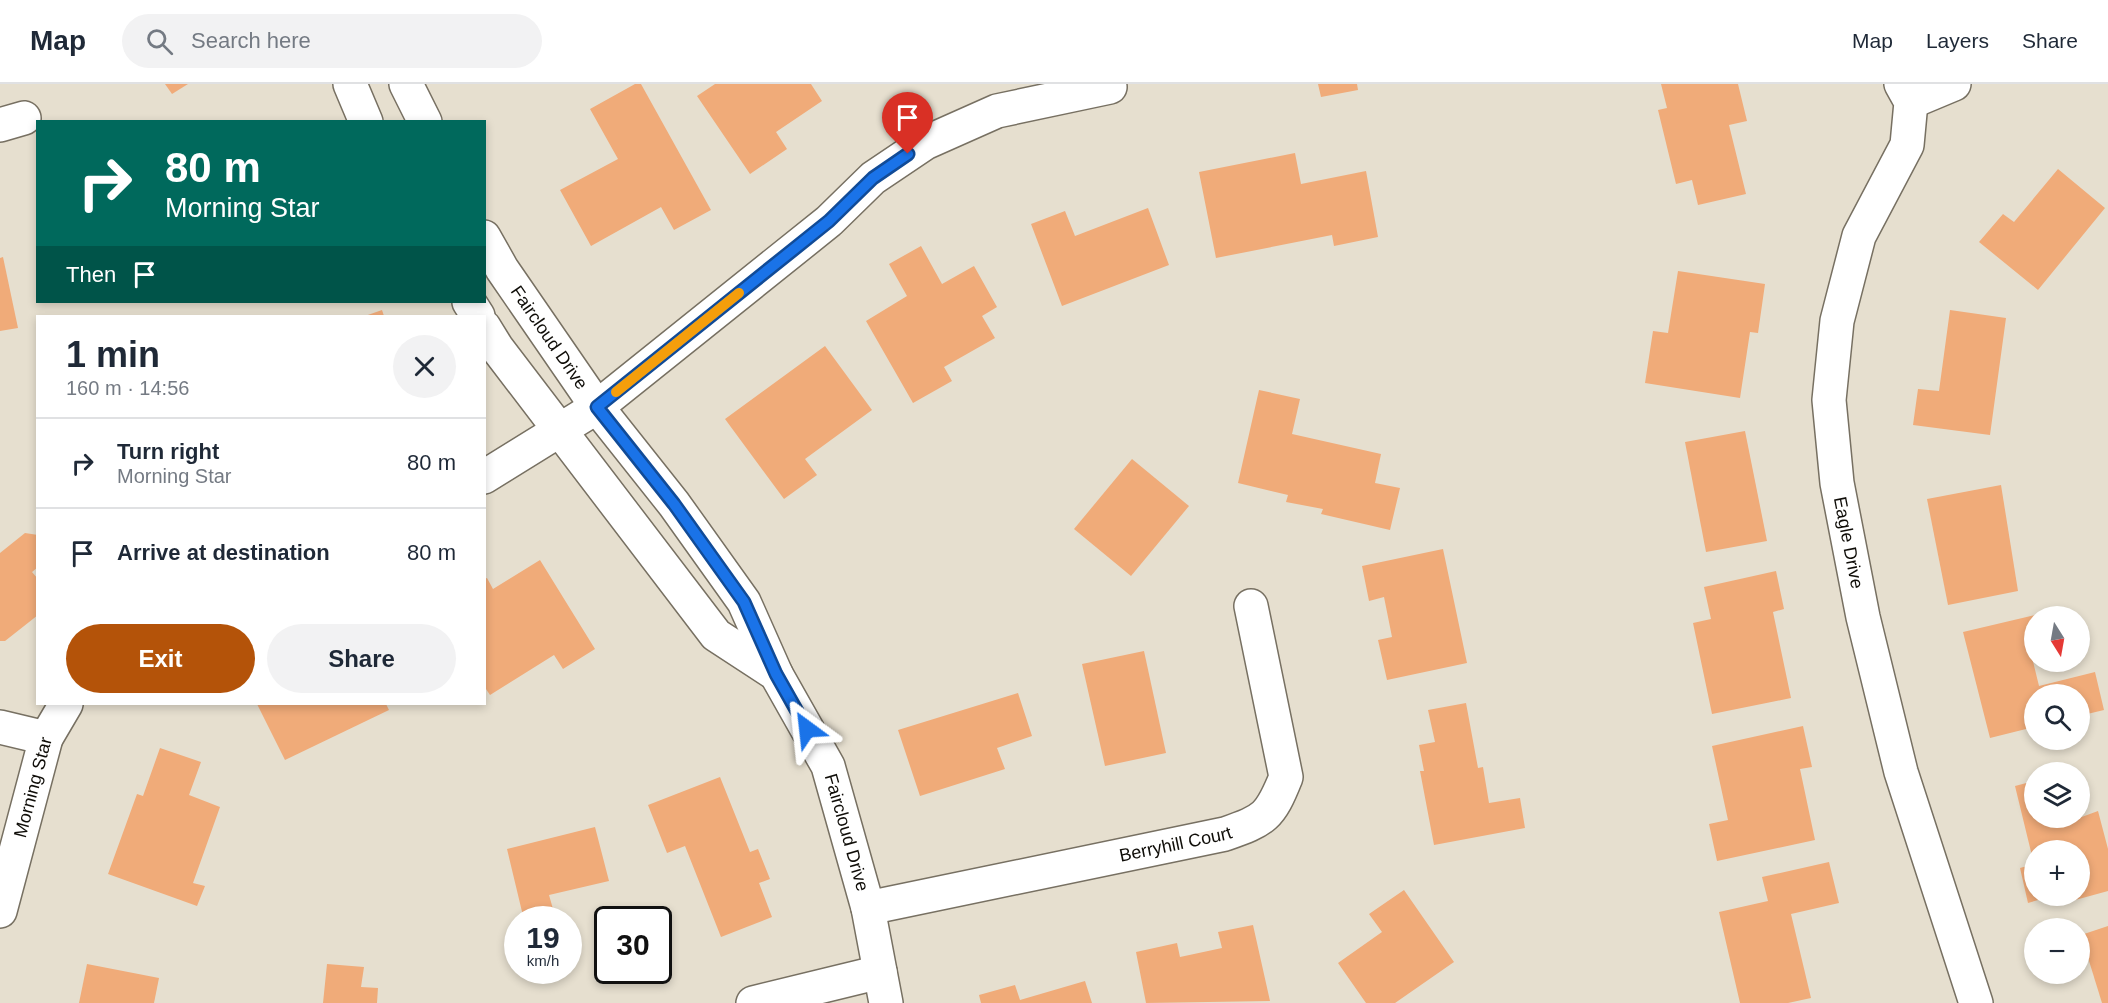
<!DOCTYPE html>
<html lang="en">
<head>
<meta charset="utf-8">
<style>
	body { margin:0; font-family:Helvetica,sans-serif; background:#f2f2f3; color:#1f2937; height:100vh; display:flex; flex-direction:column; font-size:22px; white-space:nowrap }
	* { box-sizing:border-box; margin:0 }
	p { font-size:20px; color:#747a83 }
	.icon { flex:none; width:33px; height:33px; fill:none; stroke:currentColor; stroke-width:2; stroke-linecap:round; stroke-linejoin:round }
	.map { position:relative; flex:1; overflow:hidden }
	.drawer { position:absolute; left:36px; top:231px; width:450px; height:390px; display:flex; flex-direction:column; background:#fff; border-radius:0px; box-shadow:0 3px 9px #0003 }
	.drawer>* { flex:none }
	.guide { position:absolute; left:36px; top:36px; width:450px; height:183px; border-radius:0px; box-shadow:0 3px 9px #0003; background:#00695c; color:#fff; overflow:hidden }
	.needle { width:39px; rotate:169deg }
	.fabs { position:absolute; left:2024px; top:522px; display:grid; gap:12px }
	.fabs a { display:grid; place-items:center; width:66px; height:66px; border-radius:50%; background:#fff; box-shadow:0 3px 9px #0003; font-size:30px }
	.speed { position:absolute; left:504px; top:822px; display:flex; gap:12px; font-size:30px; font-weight:700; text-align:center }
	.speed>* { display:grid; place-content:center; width:78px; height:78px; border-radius:50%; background:#fff; box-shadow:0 3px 9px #0003; line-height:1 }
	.speed small { font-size:15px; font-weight:400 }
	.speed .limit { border:3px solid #111; border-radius:9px; background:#fff; color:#111 }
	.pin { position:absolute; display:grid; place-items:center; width:51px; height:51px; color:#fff; margin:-62px -26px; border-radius:50% 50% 50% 0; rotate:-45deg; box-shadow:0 0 6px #0007 }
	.pin .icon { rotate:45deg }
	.me { position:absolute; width:66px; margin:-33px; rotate:330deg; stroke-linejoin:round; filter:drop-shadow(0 0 4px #0008) }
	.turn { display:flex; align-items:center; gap:21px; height:126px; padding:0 30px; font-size:27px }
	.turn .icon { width:78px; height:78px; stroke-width:2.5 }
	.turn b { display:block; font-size:42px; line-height:51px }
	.then { display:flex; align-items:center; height:57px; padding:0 30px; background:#0003; gap:12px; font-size:22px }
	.round { display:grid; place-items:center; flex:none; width:63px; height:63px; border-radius:32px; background:#f2f2f3 }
	.headline { display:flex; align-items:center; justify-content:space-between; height:102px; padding:0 30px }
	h1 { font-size:36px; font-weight:700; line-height:45px }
	.primary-button { display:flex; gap:12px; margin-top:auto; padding:12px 30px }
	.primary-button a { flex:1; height:69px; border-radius:36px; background:#b45309; color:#fff; font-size:24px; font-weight:700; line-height:69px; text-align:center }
	.primary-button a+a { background:#f2f2f3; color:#1f2937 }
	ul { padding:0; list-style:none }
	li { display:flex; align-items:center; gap:18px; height:90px; padding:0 30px; border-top:2px solid #e0e1e3 }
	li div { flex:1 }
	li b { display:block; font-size:22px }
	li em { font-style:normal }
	header { display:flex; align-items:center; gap:36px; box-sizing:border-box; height:84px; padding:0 30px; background:#fff; border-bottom:2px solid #e0e1e3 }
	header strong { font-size:28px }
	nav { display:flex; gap:33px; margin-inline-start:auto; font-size:21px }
	.search { width:420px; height:54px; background:#f2f2f3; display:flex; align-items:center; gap:15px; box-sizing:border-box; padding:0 21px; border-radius:33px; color:#747a83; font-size:22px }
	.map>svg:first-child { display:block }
	.building { fill:#f0ab79 }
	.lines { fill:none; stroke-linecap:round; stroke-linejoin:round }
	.minor-casing { stroke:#777062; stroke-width:36 }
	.minor { stroke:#fff; stroke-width:33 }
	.route-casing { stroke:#114b97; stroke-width:15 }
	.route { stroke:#1a73e8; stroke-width:10 }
	.slow { stroke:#f59e0b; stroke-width:10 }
	.labels { text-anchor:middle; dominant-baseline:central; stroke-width:4.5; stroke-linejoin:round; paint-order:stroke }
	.street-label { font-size:18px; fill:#0f0d08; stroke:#e6dfcf }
</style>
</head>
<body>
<header>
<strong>Map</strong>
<div class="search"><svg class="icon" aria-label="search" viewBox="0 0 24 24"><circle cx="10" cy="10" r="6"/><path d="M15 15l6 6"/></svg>Search here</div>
<nav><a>Map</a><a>Layers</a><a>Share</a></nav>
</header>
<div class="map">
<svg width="2108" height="919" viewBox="0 0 2108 919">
	<rect width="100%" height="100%" fill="#e6dfcf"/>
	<!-- building -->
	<g class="building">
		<path d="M 165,0 L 188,0 L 172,10 Z"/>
		<path d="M 635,0 L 641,0 L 711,126 L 674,146 L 661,123 L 591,162 L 560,106 L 618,75 L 590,25 Z"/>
		<path d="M 715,0 L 811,0 L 822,17 L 776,48 L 787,65 L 750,90 L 697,12 Z"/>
		<path d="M 1318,0 L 1357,0 L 1358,6 L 1321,13 Z"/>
		<path d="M 1661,0 L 1738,0 L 1747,37 L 1729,41 L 1746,110 L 1698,121 L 1692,96 L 1676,100 L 1658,26 L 1667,24 Z"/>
		<path d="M 1295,69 L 1301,100 L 1366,87 L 1378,153 L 1334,162 L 1332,151 L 1216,174 L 1199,88 Z"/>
		<path d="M 2058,85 L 2105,124 L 2038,206 L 1979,158 L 2003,130 L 2014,138 Z"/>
		<path d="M 1148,124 L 1169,181 L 1062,222 L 1031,140 L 1065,127 L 1075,152 Z"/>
		<path d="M 921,162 L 942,200 L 974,182 L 997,223 L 982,232 L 995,254 L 944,283 L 952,297 L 913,319 L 866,237 L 907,212 L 889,180 Z"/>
		<path d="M 3,173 L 18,244 L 0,247 L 0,174 Z"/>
		<path d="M 1678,187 L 1765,200 L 1758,249 L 1750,248 L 1740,314 L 1645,299 L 1653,247 L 1668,249 Z"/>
		<path d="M 382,226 L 384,232 L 365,232 Z"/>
		<path d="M 1950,226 L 2006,234 L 1990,351 L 1913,341 L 1918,305 L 1939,307 Z"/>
		<path d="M 825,262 L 872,326 L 805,375 L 817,391 L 784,415 L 725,335 Z"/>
		<path d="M 1259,306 L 1300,315 L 1292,350 L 1381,370 L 1375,399 L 1400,404 L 1390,446 L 1321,430 L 1323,425 L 1286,418 L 1288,411 L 1238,399 Z"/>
		<path d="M 1745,347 L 1767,457 L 1706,468 L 1685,358 Z"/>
		<path d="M 1132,375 L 1189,422 L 1131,492 L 1074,445 Z"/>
		<path d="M 2001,401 L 2018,507 L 1948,521 L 1927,415 Z"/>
		<path d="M 25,449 L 38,451 L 38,483 L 32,488 L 38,495 L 38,531 L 5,557 L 0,557 L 0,469 Z"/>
		<path d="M 1443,465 L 1467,579 L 1387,596 L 1378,556 L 1392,553 L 1384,513 L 1369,517 L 1362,482 Z"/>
		<path d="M 540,476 L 595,565 L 563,585 L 554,571 L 490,611 L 484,602 L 484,495 L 487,494 L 493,505 Z"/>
		<path d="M 1776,487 L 1784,525 L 1773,528 L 1791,614 L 1712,630 L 1693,539 L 1711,535 L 1704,503 Z"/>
		<path d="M 2039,530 L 2039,532 L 2034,532 L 2034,564 L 2030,565 L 2039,602 L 2095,588 L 2104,626 L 2079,632 L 2079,610 L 2034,610 L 2034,643 L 1990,654 L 1963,548 Z"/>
		<path d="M 1144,567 L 1166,669 L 1105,682 L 1082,580 Z"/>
		<path d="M 1018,609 L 1032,652 L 997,664 L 1005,685 L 920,712 L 898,646 Z"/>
		<path d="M 1466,619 L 1478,684 L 1483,683 L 1489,719 L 1520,714 L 1525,744 L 1434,761 L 1420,687 L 1424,687 L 1419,661 L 1435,658 L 1428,626 Z"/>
		<path d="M 257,620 L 386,620 L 389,626 L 285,676 Z"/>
		<path d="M 1803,642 L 1812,683 L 1800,685 L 1815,756 L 1717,777 L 1709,740 L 1728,736 L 1712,662 Z"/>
		<path d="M 160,664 L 201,678 L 189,711 L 220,723 L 193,799 L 205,802 L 197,822 L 108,790 L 137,710 L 143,712 Z"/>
		<path d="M 720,693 L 750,768 L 758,765 L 770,795 L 759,799 L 772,833 L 721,853 L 685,762 L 667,769 L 648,721 Z"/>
		<path d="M 2034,697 L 2034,734 L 2079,734 L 2098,727 L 2108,765 L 2108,807 L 2068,818 L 2066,812 L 2079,812 L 2079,766 L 2034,766 L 2033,776 L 2015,702 Z"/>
		<path d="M 595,743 L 609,797 L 549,811 L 555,832 L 524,836 L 507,765 Z"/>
		<path d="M 1829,778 L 1839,819 L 1791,830 L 1811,914 L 1788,919 L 1740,919 L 1719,828 L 1768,817 L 1762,793 Z"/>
		<path d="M 2034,780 L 2034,812 L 2052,812 L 2028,819 L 2020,784 Z"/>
		<path d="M 1404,806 L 1454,878 L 1395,919 L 1366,919 L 1338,879 L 1382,848 L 1369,830 Z"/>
		<path d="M 1253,841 L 1270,917 L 1146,919 L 1136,868 L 1177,859 L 1180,873 L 1222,864 L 1218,848 Z"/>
		<path d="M 2108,842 L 2108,919 L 2102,919 L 2081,851 Z"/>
		<path d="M 87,880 L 159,894 L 154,919 L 79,919 Z"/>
		<path d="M 327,880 L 364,883 L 361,903 L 378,904 L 377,919 L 323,919 Z"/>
		<path d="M 1085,897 L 1092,919 L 981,919 L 979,911 L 1015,901 L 1020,916 Z"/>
	</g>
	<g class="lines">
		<defs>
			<g id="minor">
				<path d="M 350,0 L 366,38"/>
				<path d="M 406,0 L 425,38"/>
				<path id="s1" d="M 1901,0 L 1911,18 L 1907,61 L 1859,152 L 1837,237 L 1829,316 L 1837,399 L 1863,533 L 1901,688 L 1976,919"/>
				<path d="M 1911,18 L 1954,0"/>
				<path d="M 0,41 L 24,34"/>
				<path id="s2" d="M 484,153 L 502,185 L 597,323 L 674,420 L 744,518 L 776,590 L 828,682 L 868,824 L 886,919"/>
				<path d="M 469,218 L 478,232"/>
				<path d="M 484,243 L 497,264 L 716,551 L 776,590"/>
				<path d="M 484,393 L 597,323 L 829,137 L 873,94 L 925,59 L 997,27 L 1110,3"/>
				<path d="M 0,643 L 46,654"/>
				<path id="s3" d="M 868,824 L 1225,750 C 1265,736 1270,733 1286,693 L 1251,522"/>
				<path id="s4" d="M 0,827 L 46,654 L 66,620"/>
				<path d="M 753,919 L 880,888"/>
			</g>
		</defs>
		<!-- minor casing -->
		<use href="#minor" class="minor-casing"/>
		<!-- minor -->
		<use href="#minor" class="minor"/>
	</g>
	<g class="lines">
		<defs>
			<path id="route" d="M 807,645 L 776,590 L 744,518 L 674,420 L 597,323 L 829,137 L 873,94 L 908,70"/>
		</defs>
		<!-- route casing -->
		<use href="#route" class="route-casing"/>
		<!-- route -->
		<use href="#route" class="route"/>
		<!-- slow -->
		<path class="slow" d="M 616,308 L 739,209"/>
	</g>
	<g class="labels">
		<!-- street labels -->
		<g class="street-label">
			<text stroke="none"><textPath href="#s2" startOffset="120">Faircloud Drive</textPath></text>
			<text stroke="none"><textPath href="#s1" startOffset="478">Eagle Drive</textPath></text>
			<text stroke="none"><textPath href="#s4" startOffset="128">Morning Star</textPath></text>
			<text stroke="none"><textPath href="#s2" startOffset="702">Faircloud Drive</textPath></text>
			<text stroke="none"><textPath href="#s3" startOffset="314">Berryhill Court</textPath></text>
		</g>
	</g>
</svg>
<div class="fabs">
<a><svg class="needle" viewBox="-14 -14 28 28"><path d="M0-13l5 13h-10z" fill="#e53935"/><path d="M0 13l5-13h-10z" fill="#747a83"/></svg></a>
<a><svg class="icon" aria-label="search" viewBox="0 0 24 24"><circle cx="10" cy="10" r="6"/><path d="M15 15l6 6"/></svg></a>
<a><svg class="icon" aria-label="layers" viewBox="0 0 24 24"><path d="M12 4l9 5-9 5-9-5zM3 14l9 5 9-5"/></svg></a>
<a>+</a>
<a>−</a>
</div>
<div class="speed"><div>19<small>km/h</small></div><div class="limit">30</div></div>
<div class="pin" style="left:908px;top:70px;background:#d93025"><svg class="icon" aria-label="arrive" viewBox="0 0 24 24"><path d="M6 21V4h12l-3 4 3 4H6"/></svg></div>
<svg class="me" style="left:807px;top:645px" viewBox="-20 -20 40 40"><path d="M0-17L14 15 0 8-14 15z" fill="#1a73e8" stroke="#fff" stroke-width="4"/></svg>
<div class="guide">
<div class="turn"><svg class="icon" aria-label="right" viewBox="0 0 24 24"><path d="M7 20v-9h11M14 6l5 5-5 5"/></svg><div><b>80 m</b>Morning Star</div></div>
<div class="then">Then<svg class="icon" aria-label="arrive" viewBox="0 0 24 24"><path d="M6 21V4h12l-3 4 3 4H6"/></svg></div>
</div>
<section class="drawer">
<div class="headline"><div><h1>1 min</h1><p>160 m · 14:56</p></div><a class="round"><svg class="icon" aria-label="close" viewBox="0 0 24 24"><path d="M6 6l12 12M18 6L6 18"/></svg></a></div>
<ul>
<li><svg class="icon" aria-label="right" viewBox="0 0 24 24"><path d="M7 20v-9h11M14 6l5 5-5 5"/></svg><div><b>Turn right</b><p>Morning Star</p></div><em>80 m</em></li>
<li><svg class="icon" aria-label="arrive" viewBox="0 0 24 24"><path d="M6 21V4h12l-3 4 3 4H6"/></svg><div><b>Arrive at destination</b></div><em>80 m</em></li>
</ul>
<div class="primary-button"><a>Exit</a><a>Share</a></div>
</section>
</div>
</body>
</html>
